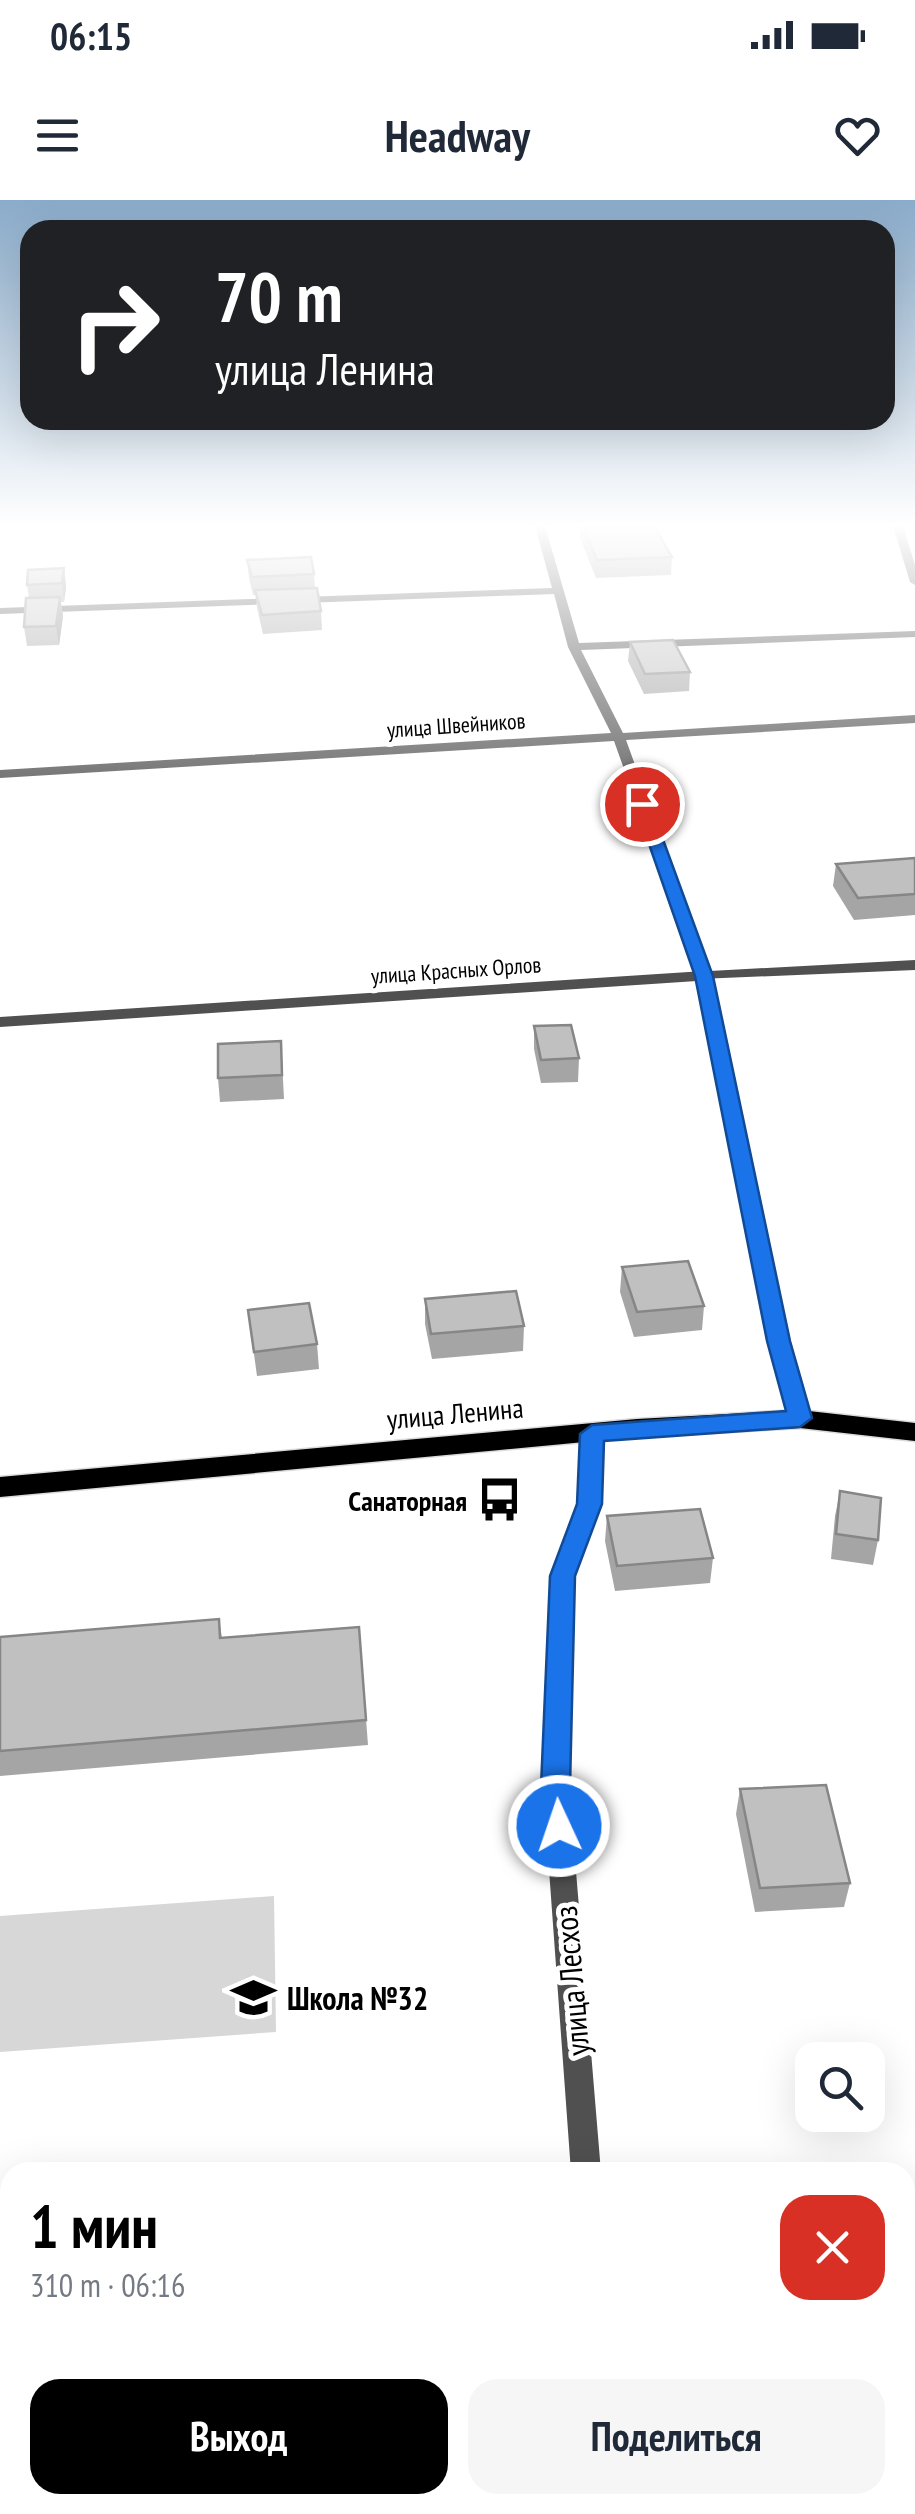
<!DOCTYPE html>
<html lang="ru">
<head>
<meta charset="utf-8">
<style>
	body { margin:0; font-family:"PT Sans Narrow",sans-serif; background:#f6f6f7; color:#1f2937; height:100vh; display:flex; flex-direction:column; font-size:38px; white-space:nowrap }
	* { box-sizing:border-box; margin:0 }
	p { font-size:32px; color:#747a83 }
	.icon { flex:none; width:55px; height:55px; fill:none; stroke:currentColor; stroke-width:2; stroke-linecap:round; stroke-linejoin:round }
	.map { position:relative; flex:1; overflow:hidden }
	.side { position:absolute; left:0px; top:1962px; width:915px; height:352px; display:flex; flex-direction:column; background:#fff; border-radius:30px 30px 0 0; box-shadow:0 10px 40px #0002 }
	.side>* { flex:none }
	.hud { position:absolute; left:20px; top:20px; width:875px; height:210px; border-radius:30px; box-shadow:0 10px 40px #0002; background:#202124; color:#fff; overflow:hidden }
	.tools { position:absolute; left:795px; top:1842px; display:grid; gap:20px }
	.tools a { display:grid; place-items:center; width:90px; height:90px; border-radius:20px; background:#fff; box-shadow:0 10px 40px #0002; font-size:50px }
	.pin { position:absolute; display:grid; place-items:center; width:85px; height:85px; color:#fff; margin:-42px; border:5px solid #fff; border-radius:50%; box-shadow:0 2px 10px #0007 }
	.me { position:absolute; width:110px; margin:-55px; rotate:357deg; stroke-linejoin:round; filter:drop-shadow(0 0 8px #0008) }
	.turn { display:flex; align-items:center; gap:35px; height:210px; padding:0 30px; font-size:45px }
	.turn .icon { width:130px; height:130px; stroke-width:2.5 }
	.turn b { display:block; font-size:70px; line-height:85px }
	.round { display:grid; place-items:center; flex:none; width:105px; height:105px; border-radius:30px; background:#f6f6f7 }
	.head { display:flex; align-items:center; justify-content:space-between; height:170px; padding:0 30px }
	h1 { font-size:60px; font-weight:600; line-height:75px; color:#000 }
	.cta { display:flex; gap:20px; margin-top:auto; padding:20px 30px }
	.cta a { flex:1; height:115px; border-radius:30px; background:#000; color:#fff; font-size:40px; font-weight:600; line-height:115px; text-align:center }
	.cta a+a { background:#f6f6f7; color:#1f2937 }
	.status { display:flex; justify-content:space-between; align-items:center; height:70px; padding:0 50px; background:#fff; direction:ltr }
	.status svg { height:28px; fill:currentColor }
	header { display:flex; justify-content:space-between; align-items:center; height:130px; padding:0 30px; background:#fff; font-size:45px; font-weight:600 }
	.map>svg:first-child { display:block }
	.green { fill:#d7d7d7 }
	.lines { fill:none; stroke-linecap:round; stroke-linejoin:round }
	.primary-casing { stroke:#dbdbdb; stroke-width:3 }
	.service { fill:#505050; fill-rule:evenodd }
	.minor { fill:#505050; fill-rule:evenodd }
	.tertiary { fill:#505050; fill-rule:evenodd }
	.primary { fill:#000; fill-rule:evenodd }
	.wall { fill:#a5a5a5 }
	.shaded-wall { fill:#868686 }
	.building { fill:#c0c0c0; stroke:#868686; stroke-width:2.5 }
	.route { fill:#1a73e8; stroke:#114b97; stroke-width:2.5 }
	.labels { text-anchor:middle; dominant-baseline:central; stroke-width:10; stroke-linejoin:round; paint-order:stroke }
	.far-street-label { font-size:22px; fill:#000; stroke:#fff }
	.street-label { font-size:28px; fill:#000; stroke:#fff }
	.poi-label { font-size:28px; font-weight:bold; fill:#000; stroke:#fff; text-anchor:end }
	.near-street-label { font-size:32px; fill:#000; stroke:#fff }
	.near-poi-label { font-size:32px; font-weight:bold; fill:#000; stroke:#fff; text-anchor:start }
</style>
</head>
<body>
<div class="status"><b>06:15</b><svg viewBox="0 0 49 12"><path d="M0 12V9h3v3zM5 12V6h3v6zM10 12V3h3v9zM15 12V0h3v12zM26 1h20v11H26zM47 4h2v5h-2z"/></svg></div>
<header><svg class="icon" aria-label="menu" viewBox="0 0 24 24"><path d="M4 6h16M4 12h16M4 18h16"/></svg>Headway<svg class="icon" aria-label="heart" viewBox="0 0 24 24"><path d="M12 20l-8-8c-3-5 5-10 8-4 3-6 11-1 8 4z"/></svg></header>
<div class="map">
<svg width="915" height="2314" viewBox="0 0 915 2314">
	<rect width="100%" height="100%" fill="#fff"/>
	<!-- green -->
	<g class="green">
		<path d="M 274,1696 L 276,1832 L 0,1852 L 0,1716 Z"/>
		<path d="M 545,2305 L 772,2305 L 781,2314 L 487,2314 Z"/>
	</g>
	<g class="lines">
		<defs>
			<path id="primary" d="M 800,1210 L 915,1223 L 915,1241 L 800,1228 L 637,1237 L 0,1297 L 0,1277 L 637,1219 Z"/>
		</defs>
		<!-- primary casing -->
		<use href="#primary" class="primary-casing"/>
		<!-- service -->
		<path class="service" d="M 893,326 L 903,326 L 915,365 L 915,385 L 910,382 Z"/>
		<!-- minor -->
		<g class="minor">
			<path d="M 535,326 L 545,326 L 579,443 L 915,431 L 915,437 L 581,450 L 623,533 L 915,515 L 915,523 L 626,540 L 710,771 L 915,760 L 915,770 L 699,779 L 614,541 L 0,578 L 0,570 L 611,533 L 568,447 L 554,394 L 0,414 L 0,408 L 552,388 Z"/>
			<path d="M 592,1227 L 602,1234 L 600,1304 L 573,1376 L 569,1587 L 601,1972 L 571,1972 L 543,1587 L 551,1376 L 578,1304 L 582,1234 Z"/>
			<path d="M 862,2305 L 902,2305 L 906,2314 L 866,2314 Z"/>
		</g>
		<!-- tertiary -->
		<path class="tertiary" d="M 704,771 L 712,776 L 788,1141 L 810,1219 L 800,1226 L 790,1219 L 768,1141 L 697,781 L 0,827 L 0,817 Z"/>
		<!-- primary -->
		<use href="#primary" class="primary"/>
	</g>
	<!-- wall -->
	<g class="wall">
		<path d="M 580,326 L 654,326 L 672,357 L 671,375 L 596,378 L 580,338 Z"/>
		<path d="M 247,360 L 314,374 L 315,388 L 321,411 L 322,430 L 263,434 L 257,408 L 256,395 L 253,395 L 249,378 Z"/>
		<path d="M 64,368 L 66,387 L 64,402 L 61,402 L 63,416 L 59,445 L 27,446 L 24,427 L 29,398 L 27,385 Z"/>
		<path d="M 630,442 L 690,472 L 689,491 L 644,494 L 628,461 Z"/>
		<path d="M 915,658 L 915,715 L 854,720 L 833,686 L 836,664 Z"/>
		<path d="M 534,826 L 579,858 L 578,882 L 541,883 L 534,849 Z"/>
		<path d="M 281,841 L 284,899 L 220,902 L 218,878 Z"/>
		<path d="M 622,1067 L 704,1106 L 702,1130 L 634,1137 L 620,1092 Z"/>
		<path d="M 425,1099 L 524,1126 L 523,1151 L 432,1159 L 425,1124 Z"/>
		<path d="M 248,1110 L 317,1144 L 319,1169 L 257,1176 Z"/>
		<path d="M 840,1291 L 878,1340 L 873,1365 L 831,1359 L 835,1316 Z"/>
		<path d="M 607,1316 L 713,1358 L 710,1383 L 615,1391 L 605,1341 Z"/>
		<path d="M 219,1419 L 222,1438 L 359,1427 L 368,1545 L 0,1576 L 0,1437 Z"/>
		<path d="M 740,1589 L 850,1683 L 844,1707 L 755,1712 L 736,1614 Z"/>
	</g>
	<!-- shaded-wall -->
	<g class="shaded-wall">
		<path d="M 64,368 L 66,387 L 64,402 L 62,383 Z"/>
		<path d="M 60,397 L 63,416 L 59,445 L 56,426 Z"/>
	</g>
	<!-- building -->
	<g class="building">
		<path d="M 583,326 L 654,326 L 672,357 L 597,360 Z"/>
		<path d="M 311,357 L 314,374 L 252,377 L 247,360 Z"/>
		<path d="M 64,368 L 62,383 L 27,385 L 28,370 Z"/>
		<path d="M 317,388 L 321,411 L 262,415 L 255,390 Z"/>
		<path d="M 60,397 L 56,426 L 24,427 L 26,398 Z"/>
		<path d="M 673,440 L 690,472 L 645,474 L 630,442 Z"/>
		<path d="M 915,658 L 915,694 L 858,698 L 836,664 Z"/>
		<path d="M 571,825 L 579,858 L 541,860 L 534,826 Z"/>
		<path d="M 281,841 L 282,875 L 218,878 L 218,844 Z"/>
		<path d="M 688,1061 L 704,1106 L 637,1112 L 622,1067 Z"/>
		<path d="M 516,1091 L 524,1126 L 431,1134 L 425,1099 Z"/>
		<path d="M 309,1103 L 317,1144 L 254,1152 L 248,1110 Z"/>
		<path d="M 840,1291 L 881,1298 L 878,1340 L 836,1334 Z"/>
		<path d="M 700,1309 L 713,1358 L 617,1366 L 607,1316 Z"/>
		<path d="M 219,1419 L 220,1438 L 359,1427 L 366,1520 L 0,1551 L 0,1437 Z"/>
		<path d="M 826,1585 L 850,1683 L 760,1688 L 740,1589 Z"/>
	</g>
	<!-- sky -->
	<linearGradient id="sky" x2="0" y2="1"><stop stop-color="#8aabca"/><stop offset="0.5" stop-color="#fff"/><stop offset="1" stop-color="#fff" stop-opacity="0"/></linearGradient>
	<rect width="915" height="650" fill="url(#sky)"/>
	<!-- route -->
	<path class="route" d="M 637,601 L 650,604 L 713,776 L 790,1141 L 812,1218 L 800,1227 L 604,1241 L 602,1304 L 575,1376 L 570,1587 L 573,1626 L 569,1634 L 559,1638 L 548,1634 L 541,1587 L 550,1376 L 577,1304 L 580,1234 L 592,1225 L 786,1211 L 767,1141 L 695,776 L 635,604 Z"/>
	<!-- icons -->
	<defs>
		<symbol id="bus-bare" viewBox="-9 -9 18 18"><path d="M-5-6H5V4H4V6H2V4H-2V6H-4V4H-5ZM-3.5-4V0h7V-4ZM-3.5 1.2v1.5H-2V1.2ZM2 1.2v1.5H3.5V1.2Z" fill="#000" stroke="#fff" stroke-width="2.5" paint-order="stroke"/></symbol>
		<symbol id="school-bare" viewBox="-9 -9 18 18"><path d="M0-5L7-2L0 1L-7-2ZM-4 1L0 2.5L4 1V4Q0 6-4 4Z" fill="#000" stroke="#fff" stroke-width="2.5" paint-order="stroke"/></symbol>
	</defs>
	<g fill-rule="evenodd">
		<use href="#bus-bare" x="468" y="1268" width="63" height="63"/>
		<use href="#school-bare" x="222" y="1766" width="63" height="63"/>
	</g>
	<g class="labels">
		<!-- far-street labels -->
		<g class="far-street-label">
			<text transform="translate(456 525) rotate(-4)">улица Швейников</text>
			<text transform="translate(456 770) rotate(-4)">улица Красных Орлов</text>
		</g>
		<!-- street labels -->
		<g class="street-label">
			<text transform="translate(455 1213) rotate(-5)">улица Ленина</text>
		</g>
		<!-- poi labels -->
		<g class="poi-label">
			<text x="467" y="1300">Санаторная</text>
		</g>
		<!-- near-street labels -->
		<g class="near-street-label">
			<text transform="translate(571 1781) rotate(-95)">улица Лесхоз</text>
		</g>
		<!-- near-poi labels -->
		<g class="near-poi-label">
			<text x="287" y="1798">Школа №32</text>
		</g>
	</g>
</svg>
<div class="tools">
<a><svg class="icon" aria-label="search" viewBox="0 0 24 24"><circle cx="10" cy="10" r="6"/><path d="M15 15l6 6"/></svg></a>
</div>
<div class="pin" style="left:642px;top:604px;background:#d93025"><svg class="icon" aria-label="arrive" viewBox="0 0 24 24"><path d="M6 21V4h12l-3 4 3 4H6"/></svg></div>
<svg class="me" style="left:559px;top:1626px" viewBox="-20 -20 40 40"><circle r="17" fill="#1a73e8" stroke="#fff" stroke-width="3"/><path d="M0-11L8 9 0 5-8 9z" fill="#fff"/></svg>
<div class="hud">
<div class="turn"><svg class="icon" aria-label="right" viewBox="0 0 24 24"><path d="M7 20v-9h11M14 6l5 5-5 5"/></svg><div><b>70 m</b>улица Ленина</div></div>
</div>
<section class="side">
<div class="head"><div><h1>1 мин</h1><p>310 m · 06:16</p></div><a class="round" style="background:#d93025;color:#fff"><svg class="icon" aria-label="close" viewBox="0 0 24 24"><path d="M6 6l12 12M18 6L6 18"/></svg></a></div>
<div class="cta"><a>Выход</a><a>Поделиться</a></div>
</section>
</div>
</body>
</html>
